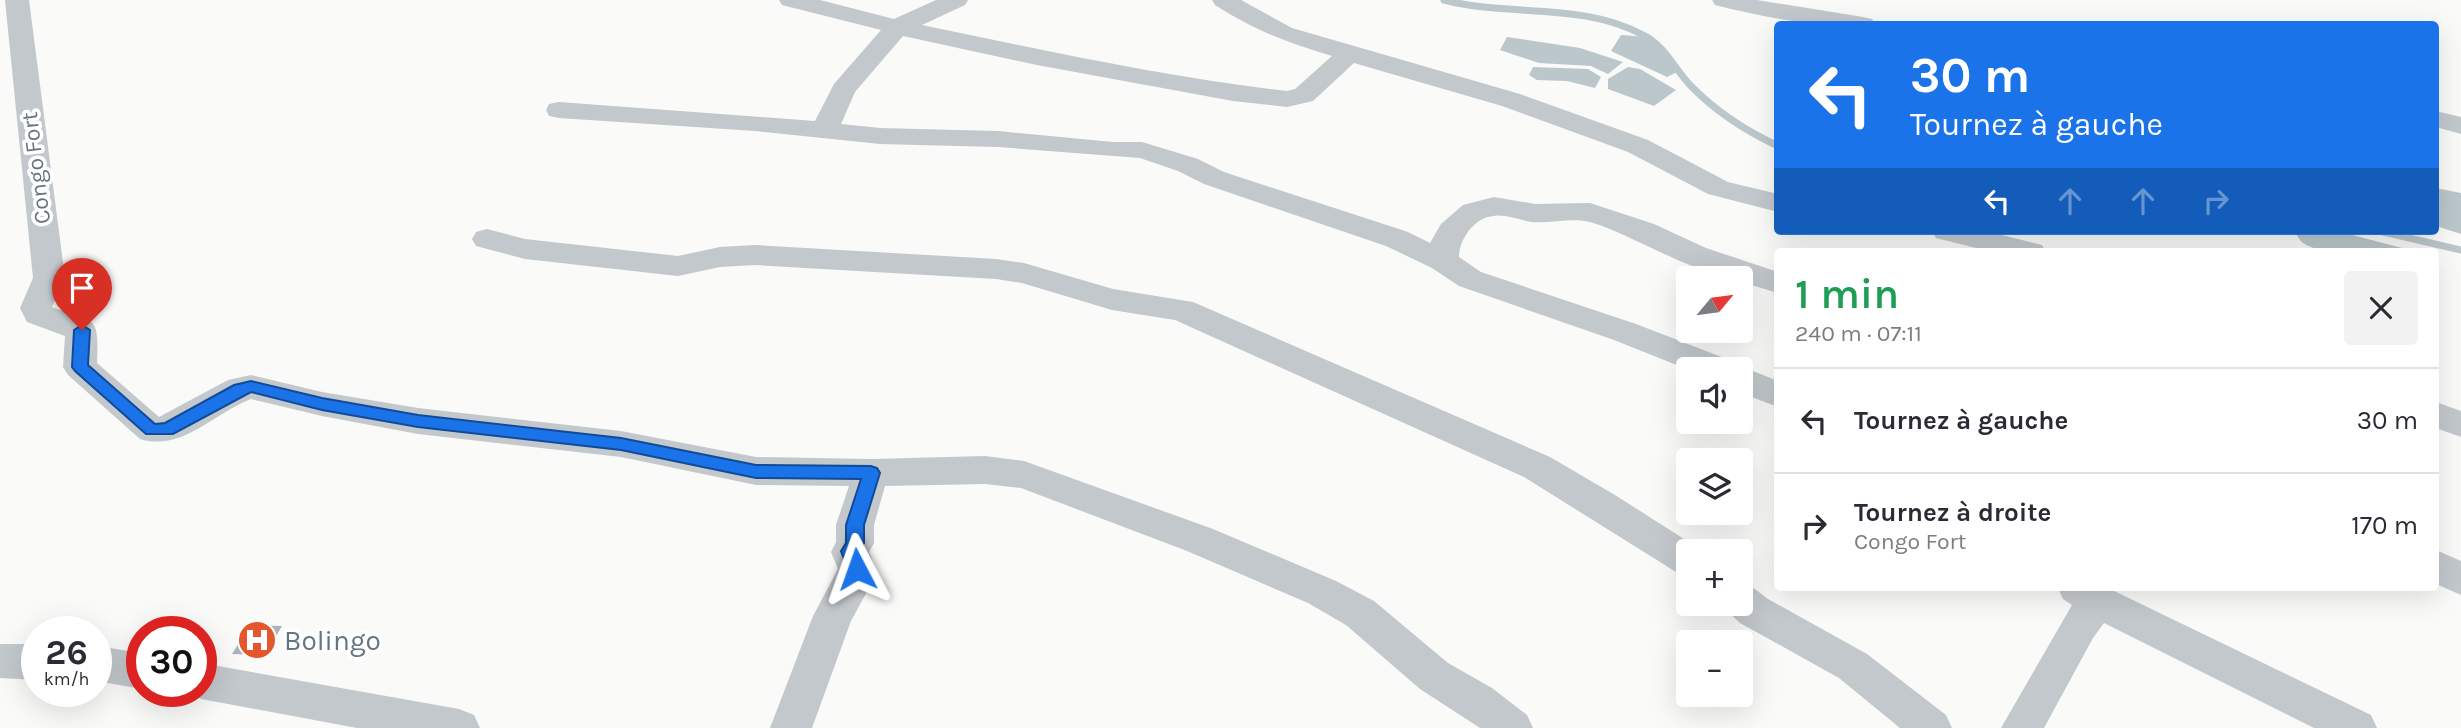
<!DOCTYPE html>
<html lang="fr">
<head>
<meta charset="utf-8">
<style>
	body { margin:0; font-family:Karla,sans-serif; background:#f2f2f3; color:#2b2b33; height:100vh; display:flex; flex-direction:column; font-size:26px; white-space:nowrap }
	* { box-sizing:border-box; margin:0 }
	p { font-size:23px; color:#7c7c81 }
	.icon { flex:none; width:38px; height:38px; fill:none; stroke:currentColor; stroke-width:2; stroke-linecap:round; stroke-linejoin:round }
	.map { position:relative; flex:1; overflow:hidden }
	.side { position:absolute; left:1774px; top:248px; width:665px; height:343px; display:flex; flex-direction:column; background:#fff; border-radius:7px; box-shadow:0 7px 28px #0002 }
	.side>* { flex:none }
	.top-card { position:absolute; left:1774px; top:21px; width:665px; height:214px; border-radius:7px; box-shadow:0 7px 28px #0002; background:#1a73e8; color:#fff; overflow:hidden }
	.needle { width:46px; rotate:61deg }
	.fabs { position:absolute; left:1676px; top:266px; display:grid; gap:14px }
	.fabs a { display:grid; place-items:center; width:77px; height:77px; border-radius:7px; background:#fff; box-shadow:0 7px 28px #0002; font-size:35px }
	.speed { position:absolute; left:21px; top:616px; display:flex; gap:14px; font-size:35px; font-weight:700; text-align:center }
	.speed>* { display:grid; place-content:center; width:91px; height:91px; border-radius:50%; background:#fff; box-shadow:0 7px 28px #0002; line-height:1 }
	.speed small { font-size:18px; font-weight:400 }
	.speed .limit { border:10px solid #d22; background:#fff; color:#111 }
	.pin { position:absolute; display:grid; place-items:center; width:60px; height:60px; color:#fff; margin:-72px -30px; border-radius:50% 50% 50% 0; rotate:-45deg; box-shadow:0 0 7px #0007 }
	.pin .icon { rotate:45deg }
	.me { position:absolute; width:77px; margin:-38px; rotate:356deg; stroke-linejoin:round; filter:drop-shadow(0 0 5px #0008) }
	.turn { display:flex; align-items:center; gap:24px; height:147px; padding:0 21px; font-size:32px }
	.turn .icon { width:91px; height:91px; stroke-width:2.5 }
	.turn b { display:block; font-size:49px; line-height:60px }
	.lanes { display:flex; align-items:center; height:66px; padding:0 21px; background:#0003; justify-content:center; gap:35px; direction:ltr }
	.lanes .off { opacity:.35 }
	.round { display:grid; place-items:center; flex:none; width:74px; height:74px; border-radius:7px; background:#f2f2f3 }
	.headline { display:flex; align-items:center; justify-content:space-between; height:119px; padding:0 21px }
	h1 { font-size:42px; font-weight:600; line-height:52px; color:#1e9e55 }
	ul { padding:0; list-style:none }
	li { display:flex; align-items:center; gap:21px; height:105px; padding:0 21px; border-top:2px solid #e1e1e2 }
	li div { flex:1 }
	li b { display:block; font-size:26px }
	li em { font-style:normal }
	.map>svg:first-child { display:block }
	.water { fill:#bbc7cb }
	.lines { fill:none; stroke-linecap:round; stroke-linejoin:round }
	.stream { stroke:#bbc7cb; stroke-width:7 }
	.building { fill:#aab3b9 }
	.street { fill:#c3c8cc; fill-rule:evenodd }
	.route { fill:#1a73e8; stroke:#114b97; stroke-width:2 }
	.labels { text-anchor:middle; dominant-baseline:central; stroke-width:7; stroke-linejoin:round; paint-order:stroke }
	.street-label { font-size:23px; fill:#657683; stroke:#fff }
	.near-poi-label { font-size:28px; fill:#657683; stroke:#fff; text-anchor:start }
</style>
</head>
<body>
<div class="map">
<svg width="2461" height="728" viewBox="0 0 2461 728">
	<rect width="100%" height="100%" fill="#fafaf8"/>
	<!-- water -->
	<g class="water">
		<path d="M 1621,35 C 1651,36 1668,43 1679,71 L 1667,77 L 1611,51 Z"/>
		<path d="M 1507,37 L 1580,48 L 1623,62 L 1608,74 L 1591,66 L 1539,63 L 1500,50 Z"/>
		<path d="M 1533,67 L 1588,69 L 1601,77 L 1595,88 L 1567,81 L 1537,80 L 1529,75 Z"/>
		<path d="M 1628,67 L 1640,69 L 1676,90 L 1654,106 L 1608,89 L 1608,79 Z"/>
		<path d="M 2436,188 L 2461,193 L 2461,234 L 2436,226 Z"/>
		<path d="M 2296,231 L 2337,231 L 2406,249 L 2402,252 C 2379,252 2299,261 2296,231 Z"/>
	</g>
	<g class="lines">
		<!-- stream -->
		<g class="stream">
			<path d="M 1444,0 C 1509,17 1583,2 1643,35 C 1665,46 1674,68 1690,85 C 1715,111 1746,131 1778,146"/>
			<path d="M 2379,231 L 2461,250"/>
		</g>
	</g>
	<!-- building -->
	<path class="building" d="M 250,625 L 282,626 L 265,655 L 232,654 Z"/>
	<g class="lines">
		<!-- street -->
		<g class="street">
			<path d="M 5,0 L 29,0 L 65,278 L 52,307 C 96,323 99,314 97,363 L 159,417 L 228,380 L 251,375 L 322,392 L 418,408 L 621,431 L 756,457 L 871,459 L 985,456 L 1024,461 L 1213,529 L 1336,581 L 1374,601 L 1448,663 L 1492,688 L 1527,715 L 1533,728 L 1480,728 L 1420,689 L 1346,625 L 1308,603 L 1187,551 L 1021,488 L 985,484 L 885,486 L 874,525 L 874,543 L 869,552 L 876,569 L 870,586 L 851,621 L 812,728 L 770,728 L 813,616 L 838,569 L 831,552 L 836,542 L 836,525 L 849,486 L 756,485 L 621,457 L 418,434 L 322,416 L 251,399 C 214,413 182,452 140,439 L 68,375 L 63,367 L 65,336 L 27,322 L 20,308 L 33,278 Z"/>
			<path d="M 779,0 L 820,0 L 894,19 L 936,0 L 968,0 L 965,5 L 922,25 C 1043,50 1164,77 1287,91 L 1295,89 L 1332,56 C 1286,42 1256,31 1215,5 L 1212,0 L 1241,0 L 1292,28 L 1520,94 L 1648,140 L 1728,182 L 1778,194 L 1778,212 L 1708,194 L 1628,152 L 1502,106 L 1354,63 L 1313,101 L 1287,107 L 1233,101 L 1037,65 L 903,36 L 855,92 L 841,124 L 880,128 L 998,131 L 1113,142 L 1142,142 L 1198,159 L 1224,172 L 1408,232 L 1430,243 L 1441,224 L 1463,205 L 1494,197 L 1535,204 L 1590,203 L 1654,224 L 1706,248 L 1778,272 L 1778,293 L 1741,282 L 1741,278 C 1699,278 1634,235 1590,222 C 1572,217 1550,224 1531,222 C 1520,220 1505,214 1494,216 C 1474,217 1459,240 1459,257 L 1481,272 L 1636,324 L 1732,361 L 1736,368 L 1753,371 L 1778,381 L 1778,407 L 1741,393 L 1741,369 L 1689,370 L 1614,340 L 1459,286 L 1432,268 L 1386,246 L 1204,184 L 1178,171 L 1140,158 L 998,147 L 880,144 L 755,131 L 559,118 L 549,116 L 546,110 L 549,104 L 559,102 L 815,121 L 834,84 L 881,30 L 782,5 Z"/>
			<path d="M 1712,0 L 1757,0 L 1863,17 L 1872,19 L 1875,24 C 1822,29 1767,18 1715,5 Z"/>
			<path d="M 2436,111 L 2461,117 L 2461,134 L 2436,127 Z"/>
			<path d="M 487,229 L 525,239 L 678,256 L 720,247 L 755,245 L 996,259 L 1024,263 L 1113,289 L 1193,302 L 1550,457 L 1615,495 L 1703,551 L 1689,551 L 1689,576 L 1676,572 L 1524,477 L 1175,320 L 1112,310 L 1022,283 L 996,279 L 755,265 L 720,267 L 678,276 L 525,259 L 476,246 L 472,239 L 476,232 Z"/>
			<path d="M 1932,231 L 1986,231 L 2042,245 L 2046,252 L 1992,252 L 1936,238 Z"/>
			<path d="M 2436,402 L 2461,411 L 2461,437 L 2436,428 Z"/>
			<path d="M 2436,550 L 2461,561 L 2461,595 L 2436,584 Z"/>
			<path d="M 1741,584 L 1755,589 L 1768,599 L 1867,654 L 1946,715 L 1952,728 L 1900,728 L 1839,678 L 1740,623 L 1727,611 L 1723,604 L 1741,604 Z"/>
			<path d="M 2058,588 L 2108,588 L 2371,715 L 2377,728 L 2314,728 L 2104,623 L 2093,638 L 2044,728 L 2001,728 L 2072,605 L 2063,599 Z"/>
			<path d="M 0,644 L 37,644 L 37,680 L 0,678 Z"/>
			<path d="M 96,646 L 142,653 L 142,689 L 96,681 Z"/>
			<path d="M 201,663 L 459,709 L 474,715 L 480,728 L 357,728 L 201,699 L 185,691 L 201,691 Z"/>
		</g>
	</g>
	<!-- route -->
	<path class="route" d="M 82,325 L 90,330 L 88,365 L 155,424 L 165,423 L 234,385 L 251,381 L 322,398 L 418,415 L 621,438 L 756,465 L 871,466 L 877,468 L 880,473 L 864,525 L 864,543 L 859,552 L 866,569 L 863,574 L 857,577 L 850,574 L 841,551 L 846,543 L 846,525 L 861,479 L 756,478 L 621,450 L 418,427 L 322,410 L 251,392 L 173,434 L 146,434 L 75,371 L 72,367 L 74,330 Z"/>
	<!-- icons -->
	<defs>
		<symbol id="hospital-disc" viewBox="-11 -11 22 22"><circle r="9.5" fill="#e4572e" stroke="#fff"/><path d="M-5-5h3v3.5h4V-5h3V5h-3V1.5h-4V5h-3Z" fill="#fff"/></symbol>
	</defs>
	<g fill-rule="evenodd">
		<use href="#hospital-disc" x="235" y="618" width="44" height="44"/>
	</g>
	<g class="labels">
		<!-- street labels -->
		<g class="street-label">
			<text transform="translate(36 168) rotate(-97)">Congo Fort</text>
		</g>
		<!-- near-poi labels -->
		<g class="near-poi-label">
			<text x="284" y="640">Bolingo</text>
		</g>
	</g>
</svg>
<div class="fabs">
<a><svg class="needle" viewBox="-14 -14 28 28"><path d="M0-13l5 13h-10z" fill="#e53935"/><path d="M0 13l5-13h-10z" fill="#7c7c81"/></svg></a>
<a><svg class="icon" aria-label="sound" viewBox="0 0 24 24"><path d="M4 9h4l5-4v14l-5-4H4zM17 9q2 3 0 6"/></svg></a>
<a><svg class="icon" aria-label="layers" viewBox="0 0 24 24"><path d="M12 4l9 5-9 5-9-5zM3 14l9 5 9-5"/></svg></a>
<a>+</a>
<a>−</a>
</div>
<div class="speed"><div>26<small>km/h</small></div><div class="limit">30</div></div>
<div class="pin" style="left:82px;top:330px;background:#d93025"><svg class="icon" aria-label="arrive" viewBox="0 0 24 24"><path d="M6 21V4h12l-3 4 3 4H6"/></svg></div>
<svg class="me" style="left:857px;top:569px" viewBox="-20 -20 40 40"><path d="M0-17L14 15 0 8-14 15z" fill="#1a73e8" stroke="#fff" stroke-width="4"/></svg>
<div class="top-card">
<div class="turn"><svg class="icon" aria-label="left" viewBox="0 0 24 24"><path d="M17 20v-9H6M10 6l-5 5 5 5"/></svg><div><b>30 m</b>Tournez à gauche</div></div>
<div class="lanes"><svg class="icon" aria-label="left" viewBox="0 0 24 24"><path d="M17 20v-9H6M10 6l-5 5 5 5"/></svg><svg class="icon off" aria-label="ahead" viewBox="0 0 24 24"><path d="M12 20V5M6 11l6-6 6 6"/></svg><svg class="icon off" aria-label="ahead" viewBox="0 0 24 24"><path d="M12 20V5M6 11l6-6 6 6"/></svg><svg class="icon off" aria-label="right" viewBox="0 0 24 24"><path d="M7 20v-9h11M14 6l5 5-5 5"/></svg></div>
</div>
<section class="side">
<div class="headline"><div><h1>1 min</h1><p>240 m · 07:11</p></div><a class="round"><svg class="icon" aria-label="close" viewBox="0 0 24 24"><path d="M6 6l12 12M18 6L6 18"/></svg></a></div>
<ul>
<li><svg class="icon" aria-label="left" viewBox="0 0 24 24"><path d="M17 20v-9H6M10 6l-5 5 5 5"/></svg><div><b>Tournez à gauche</b></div><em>30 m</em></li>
<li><svg class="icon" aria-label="right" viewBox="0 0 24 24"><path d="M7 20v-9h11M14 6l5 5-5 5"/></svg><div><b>Tournez à droite</b><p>Congo Fort</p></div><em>170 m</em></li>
</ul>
</section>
</div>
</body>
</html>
